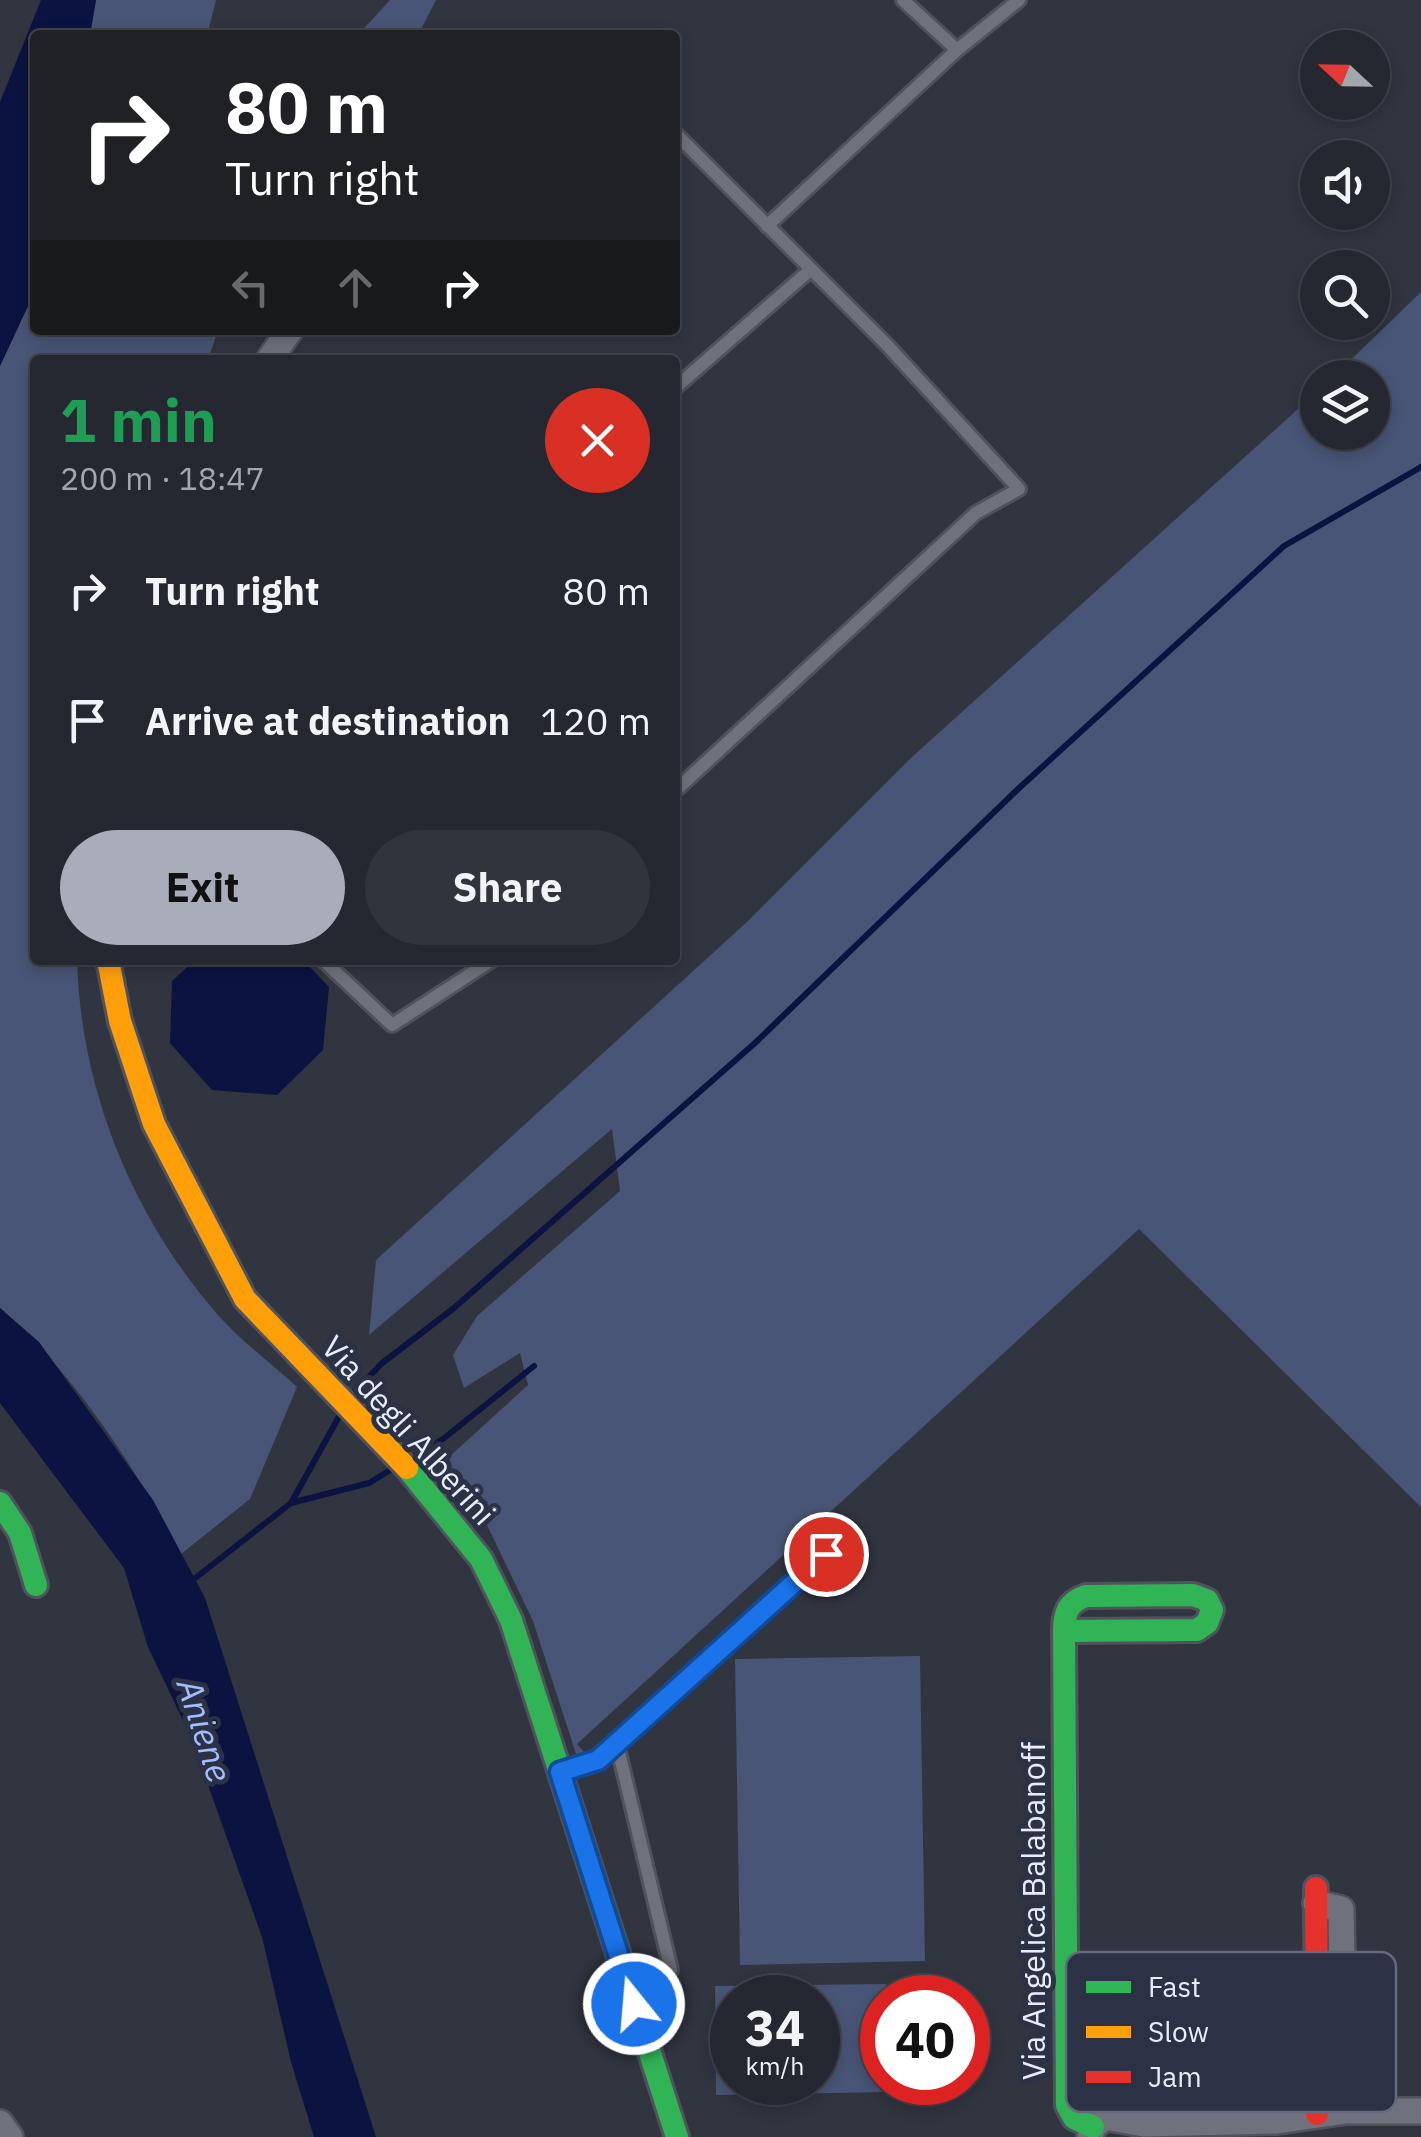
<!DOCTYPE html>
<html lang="en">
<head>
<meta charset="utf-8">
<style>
	body { margin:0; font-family:"IBM Plex Sans",sans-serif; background:#31343c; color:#f1f3f6; height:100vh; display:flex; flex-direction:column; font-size:38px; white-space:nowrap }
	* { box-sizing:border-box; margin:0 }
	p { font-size:32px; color:#a3a6ab }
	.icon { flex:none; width:55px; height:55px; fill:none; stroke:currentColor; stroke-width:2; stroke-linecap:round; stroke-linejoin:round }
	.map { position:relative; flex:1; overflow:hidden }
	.details { position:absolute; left:30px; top:355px; width:650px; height:610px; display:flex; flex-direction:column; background:#252830; border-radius:10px; box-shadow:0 5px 15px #0003,0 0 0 2px #42444c }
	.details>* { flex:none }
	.hud { position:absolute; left:30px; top:30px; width:650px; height:305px; border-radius:10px; box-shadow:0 5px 15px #0003,0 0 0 2px #42444c; background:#202124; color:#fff; overflow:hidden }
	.needle { width:65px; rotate:292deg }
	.buttons { position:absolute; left:1300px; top:30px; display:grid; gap:20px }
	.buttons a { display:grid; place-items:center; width:90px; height:90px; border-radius:50%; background:#252830; box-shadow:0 5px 15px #0003,0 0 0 2px #42444c; font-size:50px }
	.speed { position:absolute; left:710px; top:1975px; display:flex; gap:20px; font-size:50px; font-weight:700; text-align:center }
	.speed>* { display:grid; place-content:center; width:130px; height:130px; border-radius:50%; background:#252830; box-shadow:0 5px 15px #0003,0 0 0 2px #42444c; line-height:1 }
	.speed small { font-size:25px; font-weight:400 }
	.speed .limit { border:15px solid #d22; background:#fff; color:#111 }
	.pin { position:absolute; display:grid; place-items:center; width:85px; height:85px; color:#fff; margin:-42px; border:5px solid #fff; border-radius:50%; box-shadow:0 2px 10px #0007 }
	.me { position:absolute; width:110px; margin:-55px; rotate:343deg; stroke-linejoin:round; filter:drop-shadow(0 0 8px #0008) }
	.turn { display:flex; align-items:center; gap:35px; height:210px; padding:0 30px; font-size:45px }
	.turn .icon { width:130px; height:130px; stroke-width:2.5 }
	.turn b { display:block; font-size:70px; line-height:85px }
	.lanes { display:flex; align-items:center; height:95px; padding:0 30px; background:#0003; justify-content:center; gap:50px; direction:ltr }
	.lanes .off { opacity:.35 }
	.round { display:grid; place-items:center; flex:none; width:105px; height:105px; border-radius:52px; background:#31343c }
	.summary { display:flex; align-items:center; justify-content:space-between; height:170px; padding:0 30px }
	h1 { font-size:60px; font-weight:700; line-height:75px; color:#1e9e55 }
	.button { display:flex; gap:20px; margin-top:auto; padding:20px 30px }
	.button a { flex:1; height:115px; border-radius:60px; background:#a8adb9; color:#111; font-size:40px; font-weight:700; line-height:115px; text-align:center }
	.button a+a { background:#31343c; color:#f1f3f6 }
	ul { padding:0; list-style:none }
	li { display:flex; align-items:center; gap:30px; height:130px; padding:0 30px }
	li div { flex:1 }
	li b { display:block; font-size:38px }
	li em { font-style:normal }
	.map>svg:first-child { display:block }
	.green { fill:#495576; fill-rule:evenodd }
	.water { fill:#0b1340 }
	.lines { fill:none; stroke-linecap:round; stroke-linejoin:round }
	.stream { stroke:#0b1340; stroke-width:6 }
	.lane-casing { stroke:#50535c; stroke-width:18 }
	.street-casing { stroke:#50535c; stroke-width:30 }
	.fast-casing { stroke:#50535c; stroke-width:28 }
	.slow-casing { stroke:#50535c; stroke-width:28 }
	.jam-casing { stroke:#50535c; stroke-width:28 }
	.lane { stroke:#6f727c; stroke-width:12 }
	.street { stroke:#6f727c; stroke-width:25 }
	.fast { stroke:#30b455; stroke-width:22 }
	.slow { stroke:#ff9f0a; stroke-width:22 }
	.jam { stroke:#e5322d; stroke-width:22 }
	.route-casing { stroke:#114b97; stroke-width:25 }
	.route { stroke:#1a73e8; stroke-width:18 }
	.labels { text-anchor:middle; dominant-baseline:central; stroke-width:10; stroke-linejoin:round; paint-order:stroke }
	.street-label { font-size:32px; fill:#e8edfa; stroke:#2b3246 }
	.water-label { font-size:35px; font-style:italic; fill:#a5bdff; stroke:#2b3246 }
	.key { fill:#2b3246; stroke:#646a7c; stroke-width:2.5 }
	.key-label { font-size:28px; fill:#e8edfa }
</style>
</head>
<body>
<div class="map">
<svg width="1421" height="2137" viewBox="0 0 1421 2137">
	<rect width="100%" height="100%" fill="#313540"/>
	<!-- green -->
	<g class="green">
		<path d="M 96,0 L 216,0 L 207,35 L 90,35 Z"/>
		<path d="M 390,0 L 436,0 L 418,35 L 358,35 Z"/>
		<path d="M 35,291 L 35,330 L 218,330 L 208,360 L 35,360 L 35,960 L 77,960 C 81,1091 132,1216 218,1315 C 241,1341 271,1363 297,1387 L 250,1499 L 181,1554 C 135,1466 74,1374 0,1308 L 0,366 Z"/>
		<path d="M 1421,292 L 1421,1507 L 1139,1229 L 577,1744 L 585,1753 L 577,1757 L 533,1621 L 487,1525 L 455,1496 L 449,1457 L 528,1385 L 520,1353 L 464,1388 L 453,1355 L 477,1316 L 620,1191 L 612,1129 L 369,1335 L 376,1260 L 748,921 L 913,756 L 1317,392 L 1318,432 L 1372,432 L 1372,378 L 1333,377 Z"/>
		<path d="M 920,1656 L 925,1961 L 740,1965 L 735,1659 Z"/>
		<path d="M 886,1984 L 882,2082 L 887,2083 L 887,2092 L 716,2095 L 715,1986 ZM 732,1998 L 818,1998 L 818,2082 L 732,2082 Z"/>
	</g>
	<!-- water -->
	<g class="water">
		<path d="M 41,0 L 96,0 L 90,35 L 35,35 L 35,291 L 0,366 L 0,102 Z"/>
		<path d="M 195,960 L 303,960 L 329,987 L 323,1050 L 277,1095 L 212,1090 L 170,1043 L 172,981 Z"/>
		<path d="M 0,1308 L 39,1342 L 153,1500 L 205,1598 L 376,2137 L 314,2137 L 291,2062 L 262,1937 L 191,1737 L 148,1647 L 124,1568 L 0,1403 Z"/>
	</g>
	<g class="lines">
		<!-- stream -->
		<g class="stream">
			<path d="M 353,1394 L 381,1364 L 454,1308 L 755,1043 L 1017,790 L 1284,546 L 1421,467"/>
			<path d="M 411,1458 L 443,1439 L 534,1366"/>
			<path d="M 291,1503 L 369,1483 L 392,1469"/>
			<path d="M 189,1583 L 291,1503 L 341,1413"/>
		</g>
		<defs>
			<g id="lane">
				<path d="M 903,0 L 957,50"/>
				<path d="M 675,133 L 887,345 L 1019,489 L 976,513 L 675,791"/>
				<path d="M 767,226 L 957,50 L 1019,0"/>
				<path d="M 675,388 L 809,271"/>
				<path d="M 323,960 L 392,1025 L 492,960"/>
				<path d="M 617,1744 L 671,1970"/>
				<path d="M 562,1771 L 598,1760 L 826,1554"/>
			</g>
			<g id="street">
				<path d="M 269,360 L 290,330"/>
				<path d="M 1316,1903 L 1341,1909 L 1343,2028 L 1317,2043"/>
				<path d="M 0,2123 L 10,2137"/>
				<path d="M 1090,2137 L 1093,2127 L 1105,2117 L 1144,2124 L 1277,2121 L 1346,2111 L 1421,2111"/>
			</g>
			<g id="fast">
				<path d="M 407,1468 L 481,1559 L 511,1620 L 677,2137"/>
				<path d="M 0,1503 L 20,1533 L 36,1585"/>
				<path d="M 1064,1631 L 1197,1630 L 1207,1623 L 1212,1610 L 1207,1600 L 1193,1595 L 1086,1596 C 1068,1602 1064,1613 1064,1631 L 1067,2105 L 1074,2118 L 1093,2127"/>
			</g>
			<path id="slow" d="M 108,960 L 120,1021 L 154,1124 L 245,1299 L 407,1468"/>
			<path id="jam" d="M 1316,1888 L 1317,2114"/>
		</defs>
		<!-- lane casing -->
		<use href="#lane" class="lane-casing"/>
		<!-- street casing -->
		<use href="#street" class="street-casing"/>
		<!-- fast casing -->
		<use href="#fast" class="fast-casing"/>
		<!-- slow casing -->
		<use href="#slow" class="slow-casing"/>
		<!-- jam casing -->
		<use href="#jam" class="jam-casing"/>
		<!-- lane -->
		<use href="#lane" class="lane"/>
		<!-- street -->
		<use href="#street" class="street"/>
		<!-- fast -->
		<use href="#fast" class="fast"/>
		<!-- slow -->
		<use href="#slow" class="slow"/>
		<!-- jam -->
		<use href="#jam" class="jam"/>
	</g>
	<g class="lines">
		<defs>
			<path id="route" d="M 634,2004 L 560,1772 L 598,1760 L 826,1554"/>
		</defs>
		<!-- route casing -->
		<use href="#route" class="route-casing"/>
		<!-- route -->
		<use href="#route" class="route"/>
	</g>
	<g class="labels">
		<!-- street labels -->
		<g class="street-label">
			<text transform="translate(409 1430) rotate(48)">Via degli Alberini</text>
			<text transform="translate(1033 1911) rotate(-90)">Via Angelica Balabanoff</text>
		</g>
		<!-- water labels -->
		<g class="water-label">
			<text transform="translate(205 1730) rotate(72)">Aniene</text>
		</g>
	</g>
	<!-- legend -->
	<rect x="1066" y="1952" width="330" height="160" rx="15" class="key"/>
	<rect x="1086" y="1981" width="45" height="12" fill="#30b455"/>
	<rect x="1086" y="2026" width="45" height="12" fill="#ff9f0a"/>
	<rect x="1086" y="2071" width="45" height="12" fill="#e5322d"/>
	<g class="key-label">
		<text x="1148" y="1997">Fast</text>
		<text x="1148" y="2042">Slow</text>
		<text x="1148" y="2087">Jam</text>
	</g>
</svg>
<div class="buttons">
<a><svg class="needle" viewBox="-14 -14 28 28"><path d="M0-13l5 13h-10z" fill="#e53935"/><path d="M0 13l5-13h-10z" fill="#a3a6ab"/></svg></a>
<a><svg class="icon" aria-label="sound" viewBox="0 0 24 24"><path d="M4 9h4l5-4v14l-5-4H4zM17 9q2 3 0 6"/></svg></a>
<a><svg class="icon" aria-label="search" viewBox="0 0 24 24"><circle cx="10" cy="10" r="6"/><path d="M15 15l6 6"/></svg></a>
<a><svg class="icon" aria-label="layers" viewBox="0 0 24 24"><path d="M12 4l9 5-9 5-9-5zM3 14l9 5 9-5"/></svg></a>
</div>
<div class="speed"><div>34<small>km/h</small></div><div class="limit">40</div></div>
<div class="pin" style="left:826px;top:1554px;background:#d93025"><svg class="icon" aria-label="arrive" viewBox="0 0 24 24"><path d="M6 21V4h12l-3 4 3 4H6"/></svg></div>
<svg class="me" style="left:634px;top:2004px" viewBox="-20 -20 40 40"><circle r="17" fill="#1a73e8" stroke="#fff" stroke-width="3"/><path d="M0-11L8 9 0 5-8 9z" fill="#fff"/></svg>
<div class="hud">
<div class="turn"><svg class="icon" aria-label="right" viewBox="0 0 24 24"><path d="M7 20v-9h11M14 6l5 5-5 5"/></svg><div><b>80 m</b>Turn right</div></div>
<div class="lanes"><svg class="icon off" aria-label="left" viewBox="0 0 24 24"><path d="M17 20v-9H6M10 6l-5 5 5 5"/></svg><svg class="icon off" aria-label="ahead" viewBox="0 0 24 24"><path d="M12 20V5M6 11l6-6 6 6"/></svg><svg class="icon" aria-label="right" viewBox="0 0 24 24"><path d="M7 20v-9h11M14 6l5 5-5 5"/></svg></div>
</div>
<section class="details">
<div class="summary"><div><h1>1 min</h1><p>200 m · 18:47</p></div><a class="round" style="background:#d93025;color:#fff"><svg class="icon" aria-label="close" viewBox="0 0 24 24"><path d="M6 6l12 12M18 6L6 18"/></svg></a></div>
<ul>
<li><svg class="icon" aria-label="right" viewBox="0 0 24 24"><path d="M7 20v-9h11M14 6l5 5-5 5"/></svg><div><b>Turn right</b></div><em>80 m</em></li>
<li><svg class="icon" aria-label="arrive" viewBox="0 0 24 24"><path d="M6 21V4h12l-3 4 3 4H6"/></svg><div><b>Arrive at destination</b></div><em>120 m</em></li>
</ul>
<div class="button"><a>Exit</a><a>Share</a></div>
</section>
</div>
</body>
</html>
